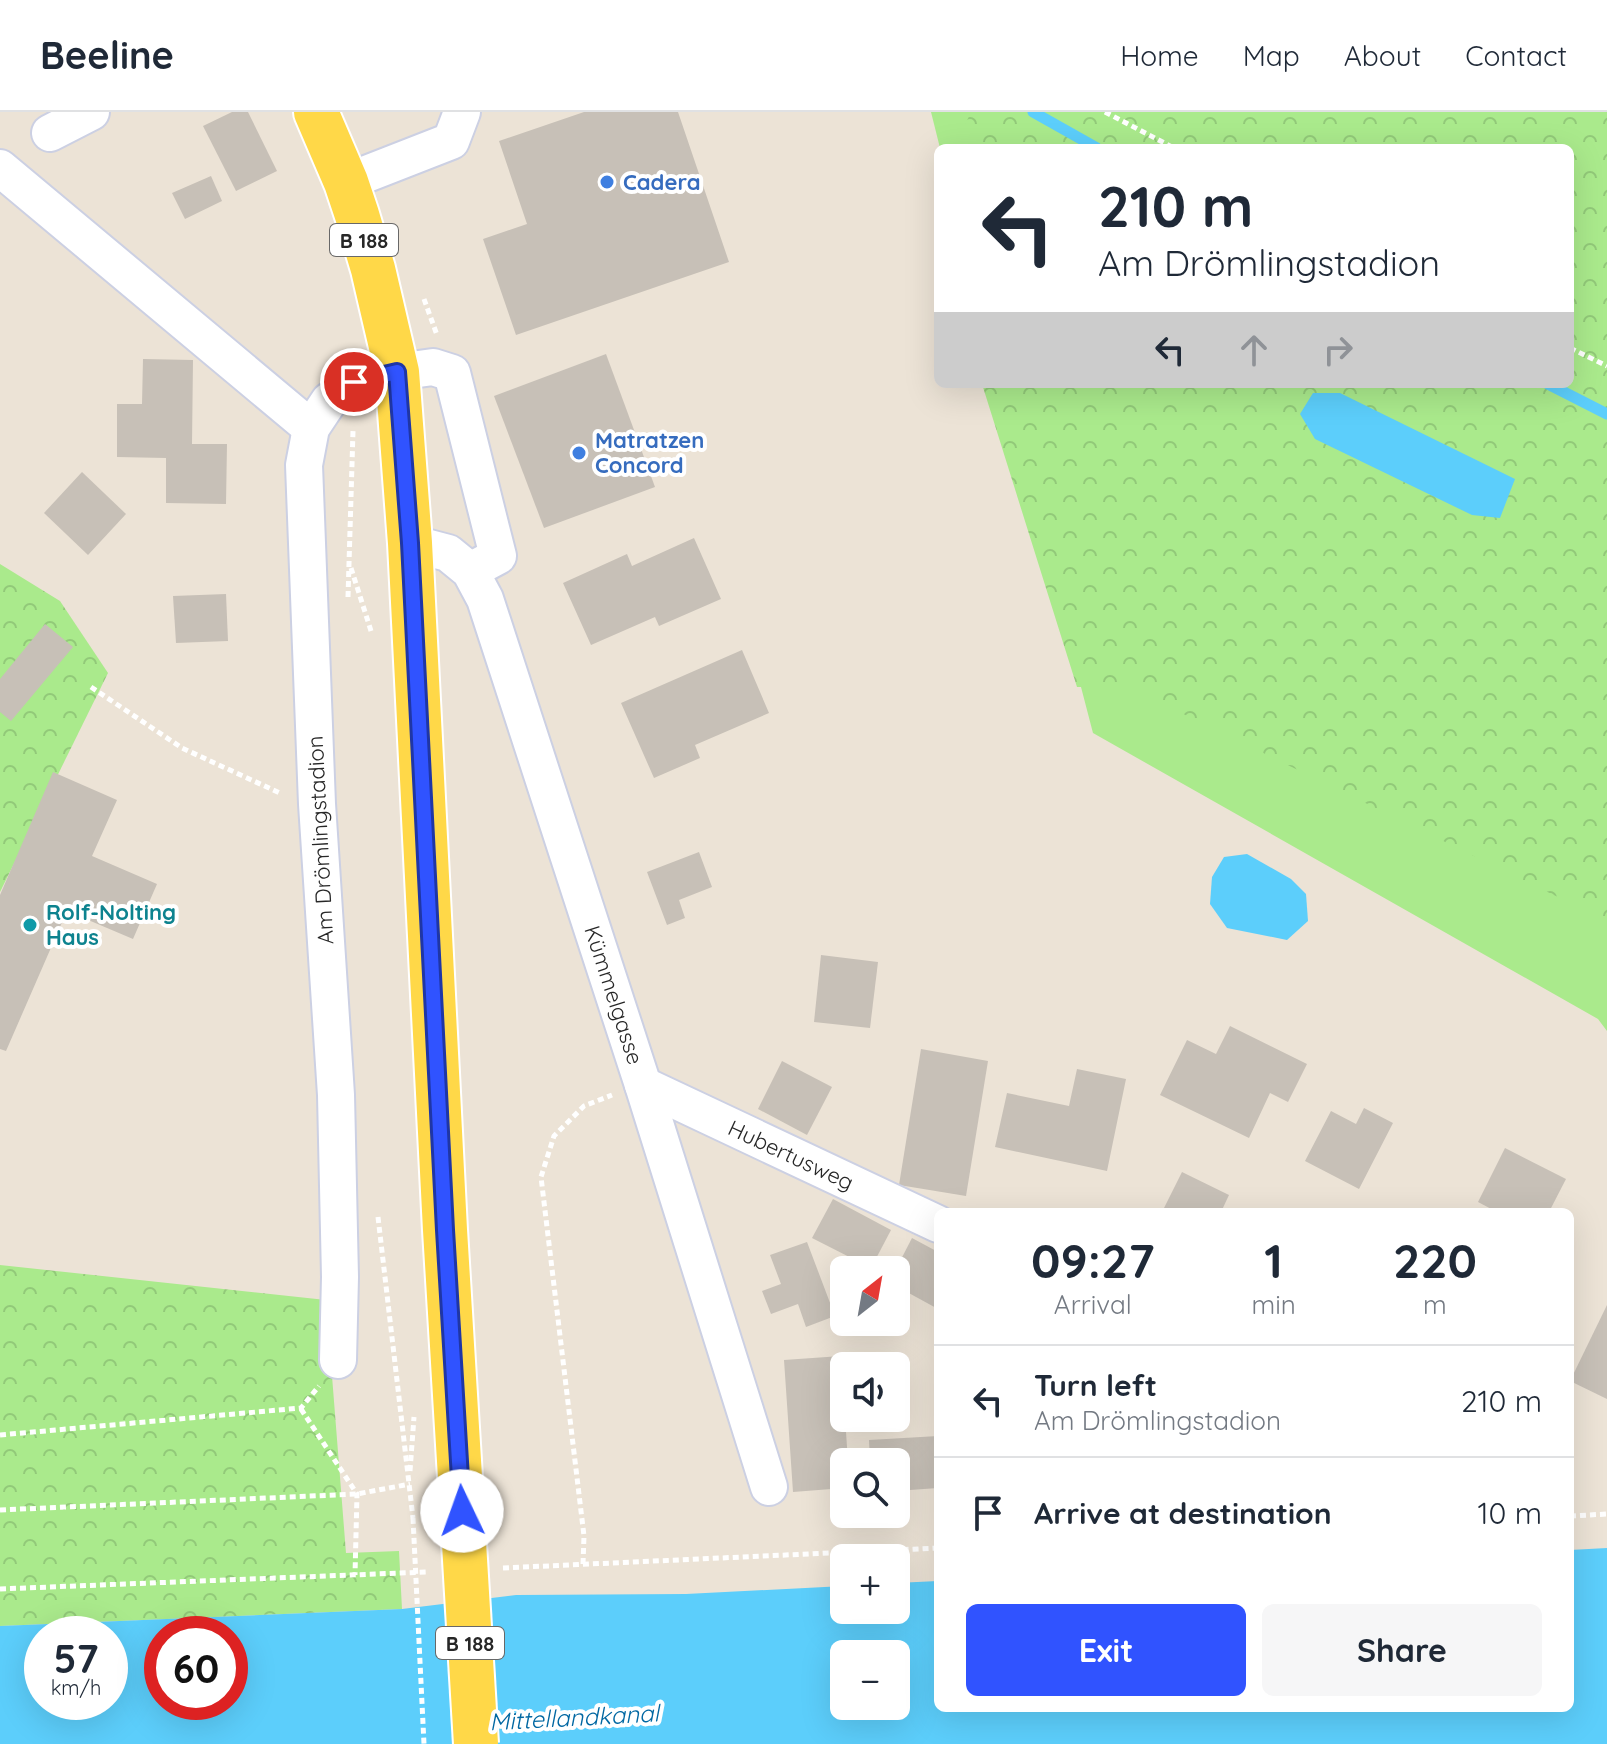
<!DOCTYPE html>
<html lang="en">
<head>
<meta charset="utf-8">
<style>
	body { margin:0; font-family:Quicksand,sans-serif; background:#f6f6f7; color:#1f2937; height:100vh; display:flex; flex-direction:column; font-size:30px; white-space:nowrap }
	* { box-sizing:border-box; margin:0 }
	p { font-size:26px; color:#747a83 }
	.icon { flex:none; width:44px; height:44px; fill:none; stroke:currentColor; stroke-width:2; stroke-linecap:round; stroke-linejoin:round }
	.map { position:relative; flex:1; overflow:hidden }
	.details { position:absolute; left:934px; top:1096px; width:640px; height:504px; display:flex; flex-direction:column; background:#fff; border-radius:12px; box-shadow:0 8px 32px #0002 }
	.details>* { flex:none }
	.banner { position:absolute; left:934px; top:32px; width:640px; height:244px; border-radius:12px; box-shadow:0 8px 32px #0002; background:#fff; color:#1f2937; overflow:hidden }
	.needle { width:52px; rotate:31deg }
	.controls { position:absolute; left:830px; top:1144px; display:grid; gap:16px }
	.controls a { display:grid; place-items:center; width:80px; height:80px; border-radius:12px; background:#fff; box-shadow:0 8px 32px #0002; font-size:40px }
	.speed { position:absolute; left:24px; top:1504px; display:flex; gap:16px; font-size:40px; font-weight:700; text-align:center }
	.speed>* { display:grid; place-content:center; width:104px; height:104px; border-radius:50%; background:#fff; box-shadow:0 8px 32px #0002; line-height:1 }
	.speed small { font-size:20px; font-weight:400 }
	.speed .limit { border:12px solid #d22; background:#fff; color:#111 }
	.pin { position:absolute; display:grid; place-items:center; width:68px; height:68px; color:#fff; margin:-34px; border:4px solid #fff; border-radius:50%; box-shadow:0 2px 8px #0007 }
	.me { position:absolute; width:88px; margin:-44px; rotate:357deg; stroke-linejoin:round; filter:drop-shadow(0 0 6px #0008) }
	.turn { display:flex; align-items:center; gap:28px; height:168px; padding:0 32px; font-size:36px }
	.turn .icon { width:104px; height:104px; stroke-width:2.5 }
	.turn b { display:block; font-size:56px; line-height:68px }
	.lanes { display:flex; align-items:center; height:76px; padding:0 32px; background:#0003; justify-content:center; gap:40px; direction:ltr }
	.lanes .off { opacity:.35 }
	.eta { display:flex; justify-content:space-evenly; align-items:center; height:136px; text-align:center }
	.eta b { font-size:48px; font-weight:800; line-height:56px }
	.button { display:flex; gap:16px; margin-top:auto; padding:16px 32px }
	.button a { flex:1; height:92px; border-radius:12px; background:#3053ff; color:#fff; font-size:32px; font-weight:800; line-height:92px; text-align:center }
	.button a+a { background:#f6f6f7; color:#1f2937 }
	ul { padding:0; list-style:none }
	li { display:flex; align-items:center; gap:24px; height:112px; padding:0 32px; border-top:2px solid #e0e1e3 }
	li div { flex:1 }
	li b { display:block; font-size:30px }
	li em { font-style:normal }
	header { display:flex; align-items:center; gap:48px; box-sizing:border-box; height:112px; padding:0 40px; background:#fff; border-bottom:2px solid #e0e1e3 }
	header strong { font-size:38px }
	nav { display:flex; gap:44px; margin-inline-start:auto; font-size:28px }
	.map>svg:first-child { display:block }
	.grass { fill:#aaea8c }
	.forest { fill:url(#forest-crowns) }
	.water { fill:#5ccefb; fill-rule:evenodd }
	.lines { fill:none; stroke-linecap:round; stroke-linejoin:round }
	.stream { stroke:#5ccefb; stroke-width:11 }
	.building { fill:#c7c0b7 }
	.minor-casing { stroke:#ccd0e3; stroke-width:40 }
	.major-casing { stroke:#fff; stroke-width:48 }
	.path { stroke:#fff; stroke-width:5; stroke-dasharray:6 4; stroke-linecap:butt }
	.minor { stroke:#fff; stroke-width:36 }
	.major { stroke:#ffd848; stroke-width:44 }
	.major-bridge-casing { stroke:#fff; stroke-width:48; stroke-linecap:butt }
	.path-bridge { stroke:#fff; stroke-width:5; stroke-dasharray:6 4; stroke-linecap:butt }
	.major-bridge { stroke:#ffd848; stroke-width:44 }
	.route-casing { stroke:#1f36a6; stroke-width:20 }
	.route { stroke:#3053ff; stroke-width:14 }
	.shop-dot { fill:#3f7fe0; stroke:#fff; stroke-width:3 }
	.culture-dot { fill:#0f9aa8; stroke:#fff; stroke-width:3 }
	.labels { text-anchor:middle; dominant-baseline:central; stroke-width:8; stroke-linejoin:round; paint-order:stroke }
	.shield { fill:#fff; stroke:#686868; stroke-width:2 }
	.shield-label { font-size:20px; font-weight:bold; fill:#272727 }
	.shop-label { font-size:22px; font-weight:bold; fill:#366cbe; stroke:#fff; text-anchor:start }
	.street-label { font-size:22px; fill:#272727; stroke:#fff }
	.culture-label { font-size:22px; font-weight:bold; fill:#0d838f; stroke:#fff; text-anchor:start }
	.water-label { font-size:24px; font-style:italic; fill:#0067a2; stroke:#fff }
</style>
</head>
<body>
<header>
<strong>Beeline</strong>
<nav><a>Home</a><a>Map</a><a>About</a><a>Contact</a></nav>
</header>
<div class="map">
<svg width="1607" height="1632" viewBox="0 0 1607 1632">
	<defs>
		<pattern id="forest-crowns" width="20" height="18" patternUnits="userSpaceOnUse" patternTransform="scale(2)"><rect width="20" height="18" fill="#aaea8c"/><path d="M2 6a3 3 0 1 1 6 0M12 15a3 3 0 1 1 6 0" fill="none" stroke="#92c979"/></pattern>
	</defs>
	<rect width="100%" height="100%" fill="#ece3d6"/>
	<!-- grass -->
	<g class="grass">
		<path d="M 931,0 L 1070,0 L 1143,36 L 940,36 Z"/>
		<path d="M 1002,272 L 1570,272 L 1607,363 L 1607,919 L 1598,907 L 1093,621 Z"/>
	</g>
	<!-- forest -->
	<g class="forest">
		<path d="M 971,0 L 1607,0 L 1607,809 L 1128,575 L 1077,575 L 982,272 L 1570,272 L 1570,36 L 954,36 Z"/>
		<path d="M 0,452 L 60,489 L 108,561 L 0,780 Z"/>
		<path d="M 0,1153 L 326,1188 L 346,1441 L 399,1439 L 402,1497 L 0,1514 Z"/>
	</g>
	<!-- water -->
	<g class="water">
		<path d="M 1313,281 L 1340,281 L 1515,367 L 1500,406 L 1472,403 L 1315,327 L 1300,302 Z"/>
		<path d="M 1247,742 L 1291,767 L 1306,782 L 1308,809 L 1287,828 L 1227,816 L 1210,792 L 1212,765 L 1224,745 Z"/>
		<path d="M 1607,1436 L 1607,1632 L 0,1632 L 0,1514 L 402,1497 L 516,1483 L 686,1482 L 844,1474 L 844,1498 L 896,1498 L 896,1471 L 938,1469 L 938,1596 L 1570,1596 L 1570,1438 ZM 42,1522 L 110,1522 L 110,1590 L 42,1590 ZM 162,1522 L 230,1522 L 230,1590 L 162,1590 ZM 844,1542 L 896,1542 L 896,1594 L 844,1594 Z"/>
	</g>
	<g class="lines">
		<!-- stream -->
		<g class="stream">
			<path d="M 1033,0 L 1097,36"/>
			<path d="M 1548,272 L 1607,302"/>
		</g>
	</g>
	<!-- building -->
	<g class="building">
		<path d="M 232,0 L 248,0 L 277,59 L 236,79 L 203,14 Z"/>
		<path d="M 584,0 L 678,0 L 729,150 L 516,223 L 483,127 L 527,112 L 499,29 Z"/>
		<path d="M 211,64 L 222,89 L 185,107 L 172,81 Z"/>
		<path d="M 606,242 L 655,375 L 544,416 L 494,284 Z"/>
		<path d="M 143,247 L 193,248 L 192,332 L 227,332 L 226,392 L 166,391 L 166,346 L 117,345 L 117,292 L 142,292 Z"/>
		<path d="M 82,360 L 126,402 L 88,443 L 44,401 Z"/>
		<path d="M 694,426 L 721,487 L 659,514 L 655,505 L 591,533 L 563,471 L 627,442 L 632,454 Z"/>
		<path d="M 226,482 L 228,529 L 176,531 L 173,484 Z"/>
		<path d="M 45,512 L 73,535 L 11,609 L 0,600 L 0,567 Z"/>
		<path d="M 742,538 L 769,601 L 695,633 L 700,646 L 654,666 L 621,591 Z"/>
		<path d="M 53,660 L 117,688 L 92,744 L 157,772 L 133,827 L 67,799 L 6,939 L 0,937 L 0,783 Z"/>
		<path d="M 699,740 L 712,775 L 679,788 L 685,806 L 667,813 L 647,760 Z"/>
		<path d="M 821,843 L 878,850 L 870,916 L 814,910 Z"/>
		<path d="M 1230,914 L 1307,952 L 1288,990 L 1270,981 L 1249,1026 L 1160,983 L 1187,928 L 1216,942 Z"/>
		<path d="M 921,937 L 988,949 L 966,1084 L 899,1073 Z"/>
		<path d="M 782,949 L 832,975 L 807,1023 L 758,997 Z"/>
		<path d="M 1077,957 L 1126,967 L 1107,1059 L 995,1035 L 1007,981 L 1069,994 Z"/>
		<path d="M 1364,996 L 1393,1011 L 1359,1077 L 1305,1049 L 1331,999 L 1356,1012 Z"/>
		<path d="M 1505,1036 L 1566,1067 L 1549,1100 L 1497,1100 L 1478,1090 Z"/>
		<path d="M 1182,1060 L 1229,1083 L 1221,1100 L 1162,1100 Z"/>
		<path d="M 833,1087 L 891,1118 L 871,1156 L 812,1126 Z"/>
		<path d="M 912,1126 L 938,1140 L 938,1197 L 896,1174 L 896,1157 Z"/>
		<path d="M 807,1130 L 835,1204 L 806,1215 L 798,1192 L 771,1202 L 762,1179 L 781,1172 L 770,1143 Z"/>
		<path d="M 1607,1193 L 1607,1287 L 1570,1269 Z"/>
		<path d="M 841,1244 L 848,1350 L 844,1350 L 844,1376 L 793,1380 L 784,1248 Z"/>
		<path d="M 938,1324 L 938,1376 L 896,1379 L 896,1350 L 870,1350 L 869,1328 Z"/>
	</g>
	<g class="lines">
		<defs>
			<g id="minor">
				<path d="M 50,21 L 91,0"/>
				<path d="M 0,56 L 311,316"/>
				<path d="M 346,70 L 451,29 L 462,0"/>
				<path d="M 410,431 L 448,441 L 470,459 L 485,487 L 643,973 L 769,1375"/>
				<path d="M 643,973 L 938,1112"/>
				<path d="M 338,1248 L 340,1165 L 336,983 L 317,692 L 304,353 L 311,316 L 329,289 L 354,270 L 397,260 L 433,255 L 452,261 L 498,444 L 470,459"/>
			</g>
			<path id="major" d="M 316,0 L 346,70 L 357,103 L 373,157 L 397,260 L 410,431 L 445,1118 L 464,1431"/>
		</defs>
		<!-- minor casing -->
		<use href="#minor" class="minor-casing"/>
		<!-- major casing -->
		<use href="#major" class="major-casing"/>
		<!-- path -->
		<g class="path">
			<path d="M 1105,0 L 1174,36"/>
			<path d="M 424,187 L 437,223"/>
			<path d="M 1570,236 L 1607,254"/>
			<path d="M 351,456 L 372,522"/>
			<path d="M 348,485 L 353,319"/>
			<path d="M 91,575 L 182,636 L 282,682"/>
			<path d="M 378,1105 L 413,1406"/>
			<path d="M 301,1297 L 357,1382 L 355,1463"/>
			<path d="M 0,1323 L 301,1296 L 319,1274"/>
			<path d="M 410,1359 L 414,1305"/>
			<path d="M 0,1398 L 357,1382 L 410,1372"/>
			<path d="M 1570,1404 L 1607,1402"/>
			<path d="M 583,1452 L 584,1424 L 541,1065 L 554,1024 L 584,994 L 612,983"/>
			<path d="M 503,1456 L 938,1436"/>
			<path d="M 0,1477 L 426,1460"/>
		</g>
		<!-- minor -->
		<use href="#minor" class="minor"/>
		<!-- major -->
		<use href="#major" class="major"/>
		<defs>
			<path id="major-bridge" d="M 464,1431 L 476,1632"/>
		</defs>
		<!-- major-bridge casing -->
		<use href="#major-bridge" class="major-bridge-casing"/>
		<!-- path-bridge -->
		<path class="path-bridge" d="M 413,1406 L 424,1632"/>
		<!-- major-bridge -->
		<use href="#major-bridge" class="major-bridge"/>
	</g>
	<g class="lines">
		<defs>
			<path id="route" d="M 354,270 L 397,260 L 410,431 L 445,1118 L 462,1399"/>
		</defs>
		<!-- route casing -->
		<use href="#route" class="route-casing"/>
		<!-- route -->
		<use href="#route" class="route"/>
	</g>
	<!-- markers -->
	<g class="shop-dot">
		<circle cx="607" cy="70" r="8"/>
		<circle cx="579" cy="341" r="8"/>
	</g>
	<circle class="culture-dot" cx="30" cy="813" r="8"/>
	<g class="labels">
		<!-- shield labels -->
		<g class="shield">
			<rect x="330" y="112" width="68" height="32" rx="6"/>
			<rect x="436" y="1515" width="68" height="32" rx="6"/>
		</g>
		<g class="shield-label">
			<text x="364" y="128">B 188</text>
			<text x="470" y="1531">B 188</text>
		</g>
		<!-- shop labels -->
		<g class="shop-label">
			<text x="623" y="70">Cadera</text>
			<text x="595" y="328">Matratzen<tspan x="595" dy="25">Concord</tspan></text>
		</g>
		<!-- street labels -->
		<g class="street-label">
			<text transform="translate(320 728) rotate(-93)">Am Drömlingstadion</text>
			<text transform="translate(614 883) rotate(72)">Kümmelgasse</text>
			<text transform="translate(791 1043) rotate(25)">Hubertusweg</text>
		</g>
		<!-- culture labels -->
		<g class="culture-label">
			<text x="46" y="800">Rolf-Nolting<tspan x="46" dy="25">Haus</tspan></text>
		</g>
		<!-- water labels -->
		<g class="water-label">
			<text transform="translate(574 1605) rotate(-3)">Mittellandkanal</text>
		</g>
	</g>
</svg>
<div class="controls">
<a><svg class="needle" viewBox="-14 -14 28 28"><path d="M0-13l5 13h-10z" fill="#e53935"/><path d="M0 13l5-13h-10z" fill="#747a83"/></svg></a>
<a><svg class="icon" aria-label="sound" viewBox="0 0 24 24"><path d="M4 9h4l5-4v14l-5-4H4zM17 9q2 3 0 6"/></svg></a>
<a><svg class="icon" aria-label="search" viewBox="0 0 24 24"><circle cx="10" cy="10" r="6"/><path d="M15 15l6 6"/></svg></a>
<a>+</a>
<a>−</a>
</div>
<div class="speed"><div>57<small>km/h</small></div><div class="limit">60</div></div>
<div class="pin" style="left:354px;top:270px;background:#d93025"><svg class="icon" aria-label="arrive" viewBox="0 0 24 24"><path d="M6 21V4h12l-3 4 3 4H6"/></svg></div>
<svg class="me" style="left:462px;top:1399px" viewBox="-20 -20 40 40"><circle r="19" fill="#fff"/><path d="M0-13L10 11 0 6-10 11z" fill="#3053ff"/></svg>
<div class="banner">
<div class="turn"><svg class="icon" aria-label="left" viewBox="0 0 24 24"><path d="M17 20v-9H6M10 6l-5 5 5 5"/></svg><div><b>210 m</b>Am Drömlingstadion</div></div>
<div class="lanes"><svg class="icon" aria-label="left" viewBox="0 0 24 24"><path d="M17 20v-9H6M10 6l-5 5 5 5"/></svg><svg class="icon off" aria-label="ahead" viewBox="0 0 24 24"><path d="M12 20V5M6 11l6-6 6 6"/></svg><svg class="icon off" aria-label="right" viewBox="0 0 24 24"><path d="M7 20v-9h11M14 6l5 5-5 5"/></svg></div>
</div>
<section class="details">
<div class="eta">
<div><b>09:27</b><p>Arrival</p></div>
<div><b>1</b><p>min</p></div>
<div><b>220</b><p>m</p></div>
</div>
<ul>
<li><svg class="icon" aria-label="left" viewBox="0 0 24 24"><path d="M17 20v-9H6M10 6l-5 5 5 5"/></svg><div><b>Turn left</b><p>Am Drömlingstadion</p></div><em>210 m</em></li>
<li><svg class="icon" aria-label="arrive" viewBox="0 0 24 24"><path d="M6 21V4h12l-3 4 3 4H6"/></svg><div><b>Arrive at destination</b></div><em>10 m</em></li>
</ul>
<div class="button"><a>Exit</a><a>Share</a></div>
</section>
</div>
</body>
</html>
